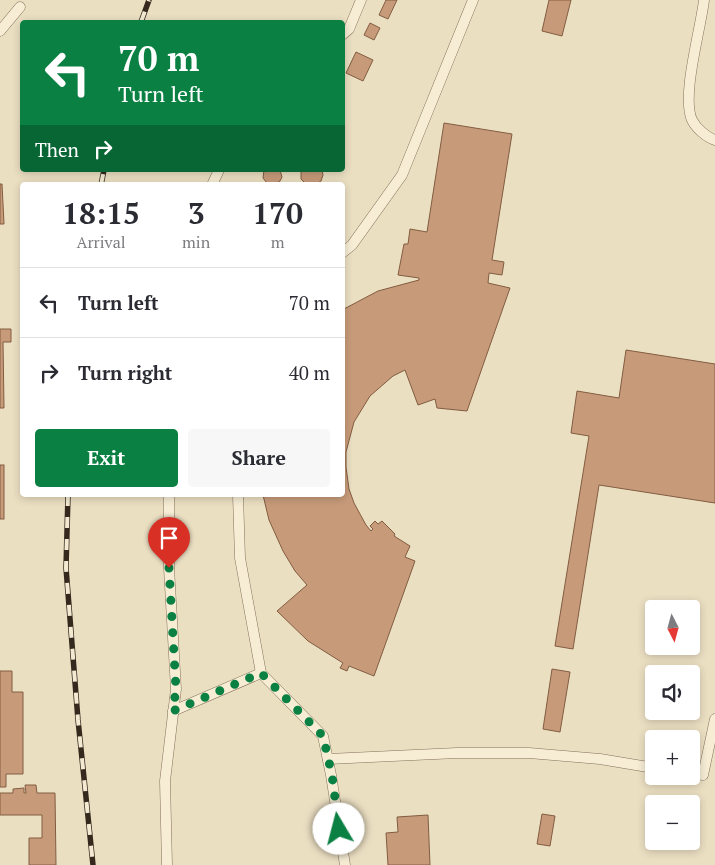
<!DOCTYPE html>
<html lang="en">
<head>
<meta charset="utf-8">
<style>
	body { margin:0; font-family:"PT Serif",serif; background:#f7f7f7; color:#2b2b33; height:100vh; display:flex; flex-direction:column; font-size:19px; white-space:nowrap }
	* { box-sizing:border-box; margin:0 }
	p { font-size:16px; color:#7c7c81 }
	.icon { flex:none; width:28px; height:28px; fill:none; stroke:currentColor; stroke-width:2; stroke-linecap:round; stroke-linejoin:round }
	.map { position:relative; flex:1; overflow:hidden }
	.drawer { position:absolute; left:20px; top:182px; width:325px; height:315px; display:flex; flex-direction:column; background:#fff; border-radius:5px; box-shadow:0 2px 8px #0003 }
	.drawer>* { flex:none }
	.top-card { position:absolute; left:20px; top:20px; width:325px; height:152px; border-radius:5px; box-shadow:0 2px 8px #0003; background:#0b8043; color:#fff; overflow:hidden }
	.needle { width:32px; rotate:174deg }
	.tools { position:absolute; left:645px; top:600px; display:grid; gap:10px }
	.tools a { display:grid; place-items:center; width:55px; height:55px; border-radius:5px; background:#fff; box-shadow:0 2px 8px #0003; font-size:25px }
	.pin { position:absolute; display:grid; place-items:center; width:42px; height:42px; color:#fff; margin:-51px -21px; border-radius:50% 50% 50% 0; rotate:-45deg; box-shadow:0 0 5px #0007 }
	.pin .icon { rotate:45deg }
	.me { position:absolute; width:55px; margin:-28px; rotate:352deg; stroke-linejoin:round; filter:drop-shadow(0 0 4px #0008) }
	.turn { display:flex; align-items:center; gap:18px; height:105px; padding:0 15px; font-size:22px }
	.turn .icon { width:65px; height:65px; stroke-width:2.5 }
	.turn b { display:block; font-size:35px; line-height:42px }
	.then { display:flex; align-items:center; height:48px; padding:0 15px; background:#0003; gap:10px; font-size:19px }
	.eta { display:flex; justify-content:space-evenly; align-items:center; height:85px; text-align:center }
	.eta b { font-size:30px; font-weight:700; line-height:35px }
	.primary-button { display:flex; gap:10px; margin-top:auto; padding:10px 15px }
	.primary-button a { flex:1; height:58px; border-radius:5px; background:#0b8043; color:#fff; font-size:20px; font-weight:700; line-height:58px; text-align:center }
	.primary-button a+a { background:#f7f7f7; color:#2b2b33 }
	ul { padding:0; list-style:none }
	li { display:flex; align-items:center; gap:15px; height:70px; padding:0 15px; border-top:1px solid #e1e1e2 }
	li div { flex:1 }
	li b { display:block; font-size:19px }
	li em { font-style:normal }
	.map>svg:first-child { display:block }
	.building { fill:#c79b7a; stroke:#825c41 }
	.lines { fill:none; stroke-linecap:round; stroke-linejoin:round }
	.service-casing { stroke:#84715a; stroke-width:11 }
	.service { stroke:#f7edd5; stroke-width:10 }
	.rail-casing { stroke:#35291e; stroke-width:5.5 }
	.rail { stroke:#f3ead1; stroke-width:4; stroke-dasharray:11; stroke-linecap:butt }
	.route { stroke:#0b8043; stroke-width:9; stroke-dasharray:0 16.2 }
</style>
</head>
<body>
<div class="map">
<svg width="715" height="865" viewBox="0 0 715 865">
	<rect width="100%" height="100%" fill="#ebdfc2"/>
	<!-- building -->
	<g class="building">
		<path d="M 386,0 L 397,0 L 388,19 L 379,15 Z"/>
		<path d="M 549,0 L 571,0 L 562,36 L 542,31 Z"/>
		<path d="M 370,23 L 380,28 L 374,40 L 364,35 Z"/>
		<path d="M 356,52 L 373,60 L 363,81 L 346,73 Z"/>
		<path d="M 444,123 L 512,134 L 492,260 L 504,262 L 502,275 L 489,273 L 488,283 L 510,288 L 467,411 L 437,408 L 435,399 L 418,405 L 405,370 L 393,376 L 370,396 L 354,422 L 346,452 L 346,467 L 349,489 L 354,503 L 366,525 L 371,531 L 373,529 L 370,526 L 375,521 L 378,524 L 382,521 L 395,534 L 394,536 L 410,546 L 405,557 L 415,561 L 374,676 L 349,666 L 347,671 L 340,668 L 343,663 L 308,641 L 277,611 L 307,585 L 295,571 L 283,551 L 269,520 L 263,495 L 342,495 L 342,310 L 378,291 L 419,280 L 419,278 L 398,275 L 404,244 L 408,244 L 410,229 L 427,232 Z"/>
		<path d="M 264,170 L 280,170 L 282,177 L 280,181 L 274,185 L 267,183 L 263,178 Z"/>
		<path d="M 301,170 L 322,170 L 323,175 L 321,181 L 315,185 L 306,184 L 301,179 Z"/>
		<path d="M 0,184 L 2,184 L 4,224 L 0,224 Z"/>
		<path d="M 0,329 L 11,329 L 11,342 L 3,342 L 4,408 L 0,408 Z"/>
		<path d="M 626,350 L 715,364 L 715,503 L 599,485 L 573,649 L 555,646 L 589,436 L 571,433 L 577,391 L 619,398 Z"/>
		<rect x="0" y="465" width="4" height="54"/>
		<path d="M 552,669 L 570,672 L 560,732 L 543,729 Z"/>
		<path d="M 0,671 L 12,671 L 12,692 L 23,692 L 23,774 L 6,774 L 6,787 L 0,787 Z"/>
		<path d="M 25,785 L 36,785 L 37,793 L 55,793 L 56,865 L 29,865 L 29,838 L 42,838 L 42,815 L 0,815 L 0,793 L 13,793 L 13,789 L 24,788 L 24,793 L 26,793 Z"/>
		<path d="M 542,814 L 555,816 L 550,846 L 537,844 Z"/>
		<path d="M 428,815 L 430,865 L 388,865 L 386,833 L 398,832 L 397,817 Z"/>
	</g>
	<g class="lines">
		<defs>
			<g id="service">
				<path d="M 704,0 C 701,28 681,96 692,120 C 696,128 706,137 715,140"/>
				<path d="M 0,31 L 20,7"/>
				<path d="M 342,35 L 349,29 L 361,0"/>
				<path d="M 212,185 L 219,170"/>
				<path d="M 342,253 L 352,245 L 402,175 L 473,0"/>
				<path d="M 238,495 L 240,558 L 261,673 L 323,736 L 331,775 L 345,865"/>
				<path d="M 173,711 L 261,673"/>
				<path d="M 328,759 L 457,753 L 529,753 L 600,759 L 654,768"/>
				<path d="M 691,773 L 703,775 L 715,719"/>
				<path d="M 167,865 L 165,781 L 176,689 L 169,568 L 169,495"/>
			</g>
		</defs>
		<!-- service casing -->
		<use href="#service" class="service-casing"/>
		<!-- service -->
		<use href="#service" class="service"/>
		<defs>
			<g id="rail">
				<path d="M 141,22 L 149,0"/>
				<path d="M 101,185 L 104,170"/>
				<path d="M 68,495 L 66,568 L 78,720 L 93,865"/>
			</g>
		</defs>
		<!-- rail casing -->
		<use href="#rail" class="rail-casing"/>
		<!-- rail -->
		<use href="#rail" class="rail"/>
	</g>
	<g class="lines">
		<!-- route -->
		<path class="route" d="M 169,568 L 176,689 L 173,711 L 261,673 L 323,736 L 332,775 L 339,829"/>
	</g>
</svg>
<div class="tools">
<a><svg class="needle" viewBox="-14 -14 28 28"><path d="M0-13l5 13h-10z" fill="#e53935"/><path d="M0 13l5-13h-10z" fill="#7c7c81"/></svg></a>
<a><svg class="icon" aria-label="sound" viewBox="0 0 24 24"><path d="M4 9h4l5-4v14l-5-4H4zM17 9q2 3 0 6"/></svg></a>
<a>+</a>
<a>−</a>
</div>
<div class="pin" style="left:169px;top:568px;background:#d93025"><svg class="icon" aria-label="arrive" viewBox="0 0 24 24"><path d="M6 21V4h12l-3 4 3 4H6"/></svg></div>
<svg class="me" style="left:339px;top:829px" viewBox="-20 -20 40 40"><circle r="19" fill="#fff"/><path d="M0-13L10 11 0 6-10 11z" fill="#0b8043"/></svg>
<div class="top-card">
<div class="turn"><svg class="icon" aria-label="left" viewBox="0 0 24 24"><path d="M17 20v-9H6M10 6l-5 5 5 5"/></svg><div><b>70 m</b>Turn left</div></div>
<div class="then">Then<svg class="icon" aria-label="right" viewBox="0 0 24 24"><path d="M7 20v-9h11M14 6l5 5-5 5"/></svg></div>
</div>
<section class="drawer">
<div class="eta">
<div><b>18:15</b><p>Arrival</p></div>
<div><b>3</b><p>min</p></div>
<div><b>170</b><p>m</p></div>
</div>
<ul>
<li><svg class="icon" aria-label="left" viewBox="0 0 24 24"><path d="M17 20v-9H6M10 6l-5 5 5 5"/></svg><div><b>Turn left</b></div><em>70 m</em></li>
<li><svg class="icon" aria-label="right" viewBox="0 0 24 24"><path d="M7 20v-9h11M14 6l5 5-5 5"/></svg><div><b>Turn right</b></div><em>40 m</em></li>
</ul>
<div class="primary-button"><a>Exit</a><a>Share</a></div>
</section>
</div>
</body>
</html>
